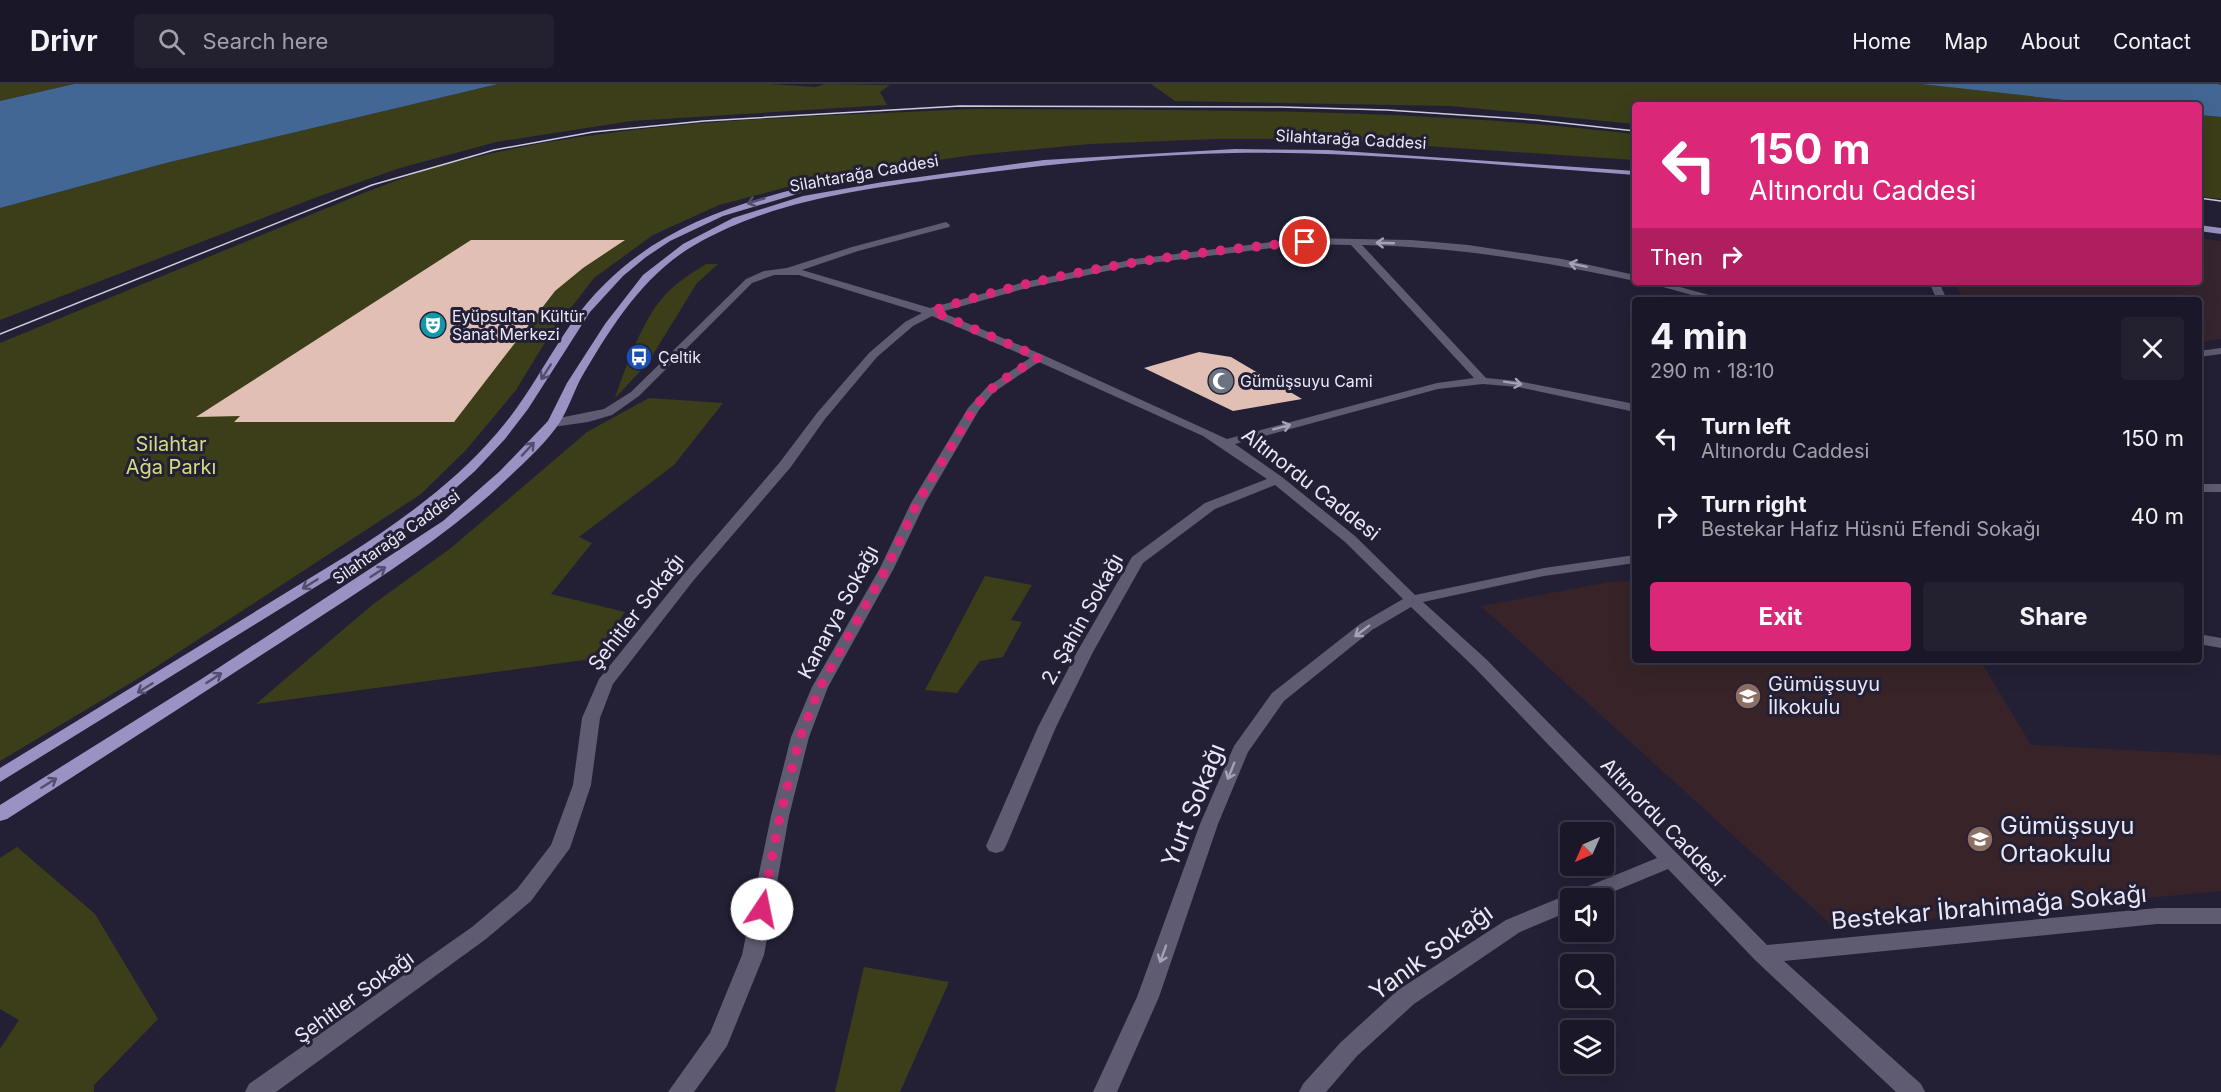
<!DOCTYPE html>
<html lang="en">
<head>
<meta charset="utf-8">
<style>
	body { margin:0; font-family:Inter,sans-serif; background:#232130; color:#f1f3f6; height:100vh; display:flex; flex-direction:column; font-size:22px; white-space:nowrap }
	* { box-sizing:border-box; margin:0 }
	p { font-size:20px; color:#9fa0a8 }
	.icon { flex:none; width:33px; height:33px; fill:none; stroke:currentColor; stroke-width:2; stroke-linecap:round; stroke-linejoin:round }
	.map { position:relative; flex:1; overflow:hidden }
	.side { position:absolute; left:1632px; top:213px; width:570px; height:366px; display:flex; flex-direction:column; background:#1a1828; border-radius:6px; box-shadow:0 6px 24px #0002,0 0 0 2px #383745 }
	.side>* { flex:none }
	.top-card { position:absolute; left:1632px; top:18px; width:570px; height:183px; border-radius:6px; box-shadow:0 6px 24px #0002,0 0 0 2px #383745; background:#db2777; color:#fff; overflow:hidden }
	.needle { width:39px; rotate:225deg }
	.fabs { position:absolute; left:1560px; top:738px; display:grid; gap:12px }
	.fabs a { display:grid; place-items:center; width:54px; height:54px; border-radius:6px; background:#1a1828; box-shadow:0 6px 24px #0002,0 0 0 2px #383745; font-size:30px }
	.pin { position:absolute; display:grid; place-items:center; width:51px; height:51px; color:#fff; margin:-26px; border:3px solid #fff; border-radius:50%; box-shadow:0 2px 6px #0007 }
	.me { position:absolute; width:66px; margin:-33px; rotate:11deg; stroke-linejoin:round; filter:drop-shadow(0 0 4px #0008) }
	.turn { display:flex; align-items:center; gap:21px; height:126px; padding:0 18px; font-size:27px }
	.turn .icon { width:78px; height:78px; stroke-width:2.5 }
	.turn b { display:block; font-size:42px; line-height:51px }
	.then { display:flex; align-items:center; height:57px; padding:0 18px; background:#0003; gap:12px; font-size:22px }
	.round { display:grid; place-items:center; flex:none; width:63px; height:63px; border-radius:6px; background:#232130 }
	.summary { display:flex; align-items:center; justify-content:space-between; height:102px; padding:0 18px }
	h1 { font-size:36px; font-weight:700; line-height:45px }
	.primary-button { display:flex; gap:12px; margin-top:auto; padding:12px 18px }
	.primary-button a { flex:1; height:69px; border-radius:6px; background:#db2777; color:#fff; font-size:24px; font-weight:700; line-height:69px; text-align:center }
	.primary-button a+a { background:#232130; color:#f1f3f6 }
	ul { padding:0; list-style:none }
	li { display:flex; align-items:center; gap:18px; height:78px; padding:0 18px }
	li div { flex:1 }
	li b { display:block; font-size:22px }
	li em { font-style:normal }
	header { display:flex; align-items:center; gap:36px; box-sizing:border-box; height:84px; padding:0 30px; background:#1a1828; border-bottom:2px solid #383745 }
	header strong { font-size:28px }
	nav { display:flex; gap:33px; margin-inline-start:auto; font-size:21px }
	.search { width:420px; height:54px; background:#232130; display:flex; align-items:center; gap:15px; box-sizing:border-box; padding:0 21px; border-radius:6px; color:#9fa0a8; font-size:22px }
	.map>svg:first-child { display:block }
	.education { fill:#382428 }
	.medical { fill:#36252e }
	.green { fill:#3c3e19 }
	.water { fill:#436794 }
	.building { fill:#e1bfb4 }
	.lines { fill:none; stroke-linecap:round; stroke-linejoin:round }
	.minor { fill:#5e5b72; fill-rule:evenodd }
	.major { fill:#9992c2; fill-rule:evenodd }
	.tram { stroke:#cecddd; stroke-width:1.5 }
	.oneway { stroke:#524e6e }
	.oneway2 { stroke:#a4a2b5 }
	.route { stroke:#db2777; stroke-width:10; stroke-dasharray:0 18 }
	.labels { text-anchor:middle; dominant-baseline:central; stroke-width:6; stroke-linejoin:round; paint-order:stroke }
	.far-street-label { font-size:16px; fill:#e9e8f8; stroke:#232036 }
	.far-poi-label { font-size:16px; fill:#e9e8f8; stroke:#232036; text-anchor:start }
	.park-label { font-size:20px; fill:#d7da81; stroke:#232036 }
	.street-label { font-size:20px; fill:#e9e8f8; stroke:#232036 }
	.poi-label { font-size:20px; fill:#e9e8f8; stroke:#232036; text-anchor:start }
	.near-street-label { font-size:24px; fill:#e9e8f8; stroke:#232036 }
	.near-poi-label { font-size:24px; fill:#e9e8f8; stroke:#232036; text-anchor:start }
</style>
</head>
<body>
<header>
<strong>Drivr</strong>
<div class="search"><svg class="icon" aria-label="search" viewBox="0 0 24 24"><circle cx="10" cy="10" r="6"/><path d="M15 15l6 6"/></svg>Search here</div>
<nav><a>Home</a><a>Map</a><a>About</a><a>Contact</a></nav>
</header>
<div class="map">
<svg width="2221" height="1008" viewBox="0 0 2221 1008">
	<rect width="100%" height="100%" fill="#232036"/>
	<!-- education -->
	<path class="education" d="M 1635,497 L 1635,576 L 1980,576 L 2031,661 L 2221,671 L 2221,807 L 1835,844 L 1481,522 L 1610,498 Z"/>
	<!-- medical -->
	<path class="medical" d="M 2199,154 L 2221,157 L 2221,255 L 2199,258 L 2199,216 L 1964,216 L 1954,198 L 2199,198 Z"/>
	<!-- green -->
	<g class="green">
		<path d="M 0,0 L 74,0 L 0,17 Z"/>
		<path d="M 498,0 L 769,0 L 816,3 L 825,0 L 890,1 L 880,8 L 887,21 L 631,37 L 496,58 L 400,84 L 317,113 L 0,236 L 0,124 L 166,79 Z"/>
		<path d="M 1151,0 L 1921,0 L 2109,21 L 1635,21 L 1635,40 L 1451,22 L 1175,17 Z"/>
		<path d="M 970,25 C 1192,26 1414,24 1635,50 L 1635,76 L 1322,55 L 1215,55 L 1090,60 L 973,71 L 884,84 L 791,102 L 719,121 L 653,151 L 594,194 L 547,255 L 516,306 L 466,366 L 421,410 L 139,594 L 0,677 L 0,259 L 366,108 C 386,101 406,92 426,86 C 602,35 789,34 970,25 Z"/>
		<path d="M 2199,31 L 2221,33 L 2221,115 L 2205,113 L 2199,109 Z"/>
		<path d="M 706,180 L 718,180 L 697,199 L 647,280 L 615,314 C 626,282 642,236 665,211 C 677,198 692,189 706,180 Z"/>
		<path d="M 649,314 L 723,319 L 674,381 L 579,453 L 592,459 L 551,510 L 625,528 L 591,575 L 256,620 L 372,521 L 451,464 L 587,348 Z"/>
		<path d="M 985,492 L 1032,501 L 1011,536 L 1022,538 L 1003,573 L 980,577 L 957,609 L 925,606 Z"/>
		<path d="M 17,763 L 95,830 L 158,935 L 94,1001 L 94,1008 L 0,1008 L 0,965 L 19,936 L 0,925 L 0,774 Z"/>
		<path d="M 864,883 L 949,898 L 900,1008 L 835,1008 Z"/>
	</g>
	<!-- water -->
	<g class="water">
		<path d="M 74,0 L 498,0 L 166,79 L 0,124 L 0,17 Z"/>
		<path d="M 1921,0 L 2218,0 L 2221,1 L 2221,33 L 2199,31 L 2199,21 L 2109,21 Z"/>
	</g>
	<!-- building -->
	<g class="building">
		<path d="M 471,156 L 625,156 L 583,184 L 555,207 L 454,338 L 234,338 L 240,332 L 196,333 Z"/>
		<path d="M 1199,268 L 1231,273 L 1302,315 L 1233,327 L 1144,284 Z"/>
	</g>
	<g class="lines">
		<!-- minor -->
		<g class="minor">
			<path d="M 946,138 L 950,141 L 949,143 L 858,167 L 802,186 L 930,224 L 1025,198 L 1135,175 L 1305,154 L 1411,156 L 1468,161 L 1562,175 L 1635,191 L 1635,197 C 1544,177 1455,163 1362,161 L 1486,294 L 1518,297 L 1635,320 L 1635,328 L 1518,303 L 1483,300 L 1438,305 L 1235,360 L 1282,393 L 1355,452 L 1415,511 L 1544,484 L 1635,471 L 1635,479 L 1544,492 L 1423,518 L 1486,575 L 1767,861 L 2157,824 L 2221,824 L 2221,840 L 2157,840 L 1784,877 L 1921,1000 L 1925,1008 L 1896,1008 L 1755,876 L 1668,785 L 1598,814 L 1570,814 L 1570,827 L 1520,848 L 1414,920 L 1357,972 L 1326,1008 L 1299,1008 L 1303,1000 L 1341,958 L 1398,906 L 1506,836 L 1657,774 L 1474,583 L 1411,523 L 1372,546 L 1284,617 L 1248,668 L 1218,740 L 1159,913 L 1117,1008 L 1093,1008 L 1137,913 L 1200,740 L 1234,662 L 1272,609 L 1360,540 L 1403,515 L 1345,458 L 1275,401 L 1215,425 L 1143,479 L 1093,568 L 1056,643 L 1006,762 L 1003,767 L 996,769 L 989,767 L 986,762 L 1038,643 L 1077,568 L 1132,473 L 1205,419 L 1267,395 L 1203,352 L 1039,278 L 994,308 L 979,326 L 925,419 L 894,484 L 828,603 L 809,653 L 789,732 L 764,871 L 727,962 L 694,1008 L 668,1008 L 710,949 L 742,871 L 771,732 L 791,653 L 812,603 L 880,484 L 911,419 L 968,324 L 986,304 L 1030,274 L 932,232 L 913,242 L 877,273 L 825,335 L 790,384 L 693,497 L 613,600 L 600,634 L 591,701 L 570,764 L 531,817 L 486,855 L 276,1008 L 245,1008 L 249,1000 L 472,843 L 517,805 L 551,761 L 573,701 L 582,634 L 599,595 L 683,491 L 780,378 L 817,329 L 869,269 L 905,238 L 922,229 L 799,191 L 774,191 L 752,199 L 639,312 L 612,331 L 588,338 L 553,343 L 549,342 L 549,336 L 604,325 L 631,308 L 746,195 L 764,187 L 787,184 L 852,163 ZM 1305,160 L 1351,161 L 1474,294 L 1437,299 L 1227,355 L 1043,271 L 941,228 L 1027,204 L 1135,181 Z"/>
			<path d="M 1645,198 L 1662,198 L 1727,216 L 1710,216 Z"/>
			<path d="M 1929,198 L 1939,198 L 1947,216 L 1937,216 Z"/>
			<path d="M 2221,264 L 2221,270 L 2199,273 L 2199,267 Z"/>
			<rect x="2199" y="400" width="22" height="8"/>
			<path d="M 2199,550 L 2221,554 L 2221,564 L 2199,560 Z"/>
		</g>
		<!-- major -->
		<g class="major">
			<path d="M 1235,65 L 1328,66 L 1635,87 L 1635,91 C 1502,82 1367,67 1233,69 C 1136,71 1040,81 944,94 C 858,106 770,117 693,162 C 642,192 609,246 580,296 C 573,310 568,325 560,338 C 547,358 526,377 509,393 C 448,452 376,496 306,542 C 206,607 107,671 7,735 L 0,737 L 0,721 L 203,594 L 443,437 L 500,387 L 548,337 L 567,299 L 605,240 L 643,191 L 683,160 L 733,134 L 803,112 L 883,98 L 1044,76 Z"/>
			<path d="M 804,103 L 808,105 L 807,107 L 723,132 L 670,157 L 646,173 L 623,192 L 590,228 L 528,325 L 505,355 L 475,387 L 431,426 L 356,478 L 0,698 L 0,684 L 346,472 C 401,437 454,399 497,349 C 526,316 546,276 571,240 C 630,157 709,126 804,103 Z"/>
			<path d="M 2199,141 L 2221,144 L 2221,150 L 2199,147 Z"/>
		</g>
		<!-- tram -->
		<g class="tram">
			<path d="M 2199,114 L 2221,117"/>
			<path d="M 0,250 L 372,101 L 494,66 L 593,48 L 704,37 L 960,22 L 1280,23 L 1387,26 L 1536,36 L 1635,47"/>
		</g>
	</g>
	<!-- one-way arrows -->
	<defs><path id="oneway-shaft" d="M-6 0H5M1.5-3L5.5 0L1.5 3" fill="none" stroke-width="1.6" stroke-linecap="round" stroke-linejoin="round" transform="scale(1.5)"/></defs>
	<g class="oneway">
		<use href="#oneway-shaft" transform="translate(756 117) rotate(163)"/>
		<use href="#oneway-shaft" transform="translate(546 288) rotate(123)"/>
		<use href="#oneway-shaft" transform="translate(528 365) rotate(-47)"/>
		<use href="#oneway-shaft" transform="translate(378 488) rotate(-33)"/>
		<use href="#oneway-shaft" transform="translate(310 500) rotate(148)"/>
		<use href="#oneway-shaft" transform="translate(214 594) rotate(-33)"/>
		<use href="#oneway-shaft" transform="translate(145 604) rotate(148)"/>
		<use href="#oneway-shaft" transform="translate(49 699) rotate(-32)"/>
	</g>
	<g class="oneway2">
		<use href="#oneway-shaft" transform="translate(1385 159) rotate(-178)"/>
		<use href="#oneway-shaft" transform="translate(1578 181) rotate(-168)"/>
		<use href="#oneway-shaft" transform="translate(1513 299) rotate(9)"/>
		<use href="#oneway-shaft" transform="translate(1282 343) rotate(-15)"/>
		<use href="#oneway-shaft" transform="translate(1362 547) rotate(143)"/>
		<use href="#oneway-shaft" transform="translate(1231 687) rotate(112)"/>
		<use href="#oneway-shaft" transform="translate(1163 870) rotate(110)"/>
	</g>
	<g class="lines">
		<!-- route -->
		<path class="route" d="M 762,825 L 780,732 L 800,653 L 820,603 L 887,483 L 918,418 L 974,324 L 990,306 L 1006,294 L 1039,273 L 932,227 C 1052,187 1179,169 1305,158"/>
	</g>
	<!-- icons -->
	<defs>
		<symbol id="theatre-disc" viewBox="-11 -11 22 22"><circle r="9.5" fill="#0f9aa8" stroke="#232036"/><path d="M-5-5.5Q0-4 5-5.5V0Q5 5 0 6Q-5 5-5 0ZM-3.3-2.5H-1v1.5H-3.3ZM1-2.5H3.3v1.5H1ZM-2.8 1Q0 5.5 2.8 1Z" fill="#fff"/></symbol>
		<symbol id="bus-disc" viewBox="-11 -11 22 22"><circle r="9.5" fill="#1a4fb4" stroke="#232036"/><path d="M-5-6H5V4H4V6H2V4H-2V6H-4V4H-5ZM-3.5-4V0h7V-4ZM-3.5 1.2v1.5H-2V1.2ZM2 1.2v1.5H3.5V1.2Z" fill="#fff"/></symbol>
		<symbol id="mosque-disc" viewBox="-11 -11 22 22"><circle r="9.5" fill="#6b7280" stroke="#232036"/><path d="M3.5-4.9A6 6 0 1 0 3.5 4.9A5 5 0 1 1 3.5-4.9Z" fill="#fff"/></symbol>
		<symbol id="school-disc" viewBox="-11 -11 22 22"><circle r="9.5" fill="#8d6e63" stroke="#232036"/><path d="M0-5L7-2L0 1L-7-2ZM-4 1L0 2.5L4 1V4Q0 6-4 4Z" fill="#fff"/></symbol>
	</defs>
	<g fill-rule="evenodd">
		<use href="#theatre-disc" x="418" y="226" width="30" height="30"/>
		<use href="#bus-disc" x="624" y="258" width="30" height="30"/>
		<use href="#mosque-disc" x="1206" y="282" width="30" height="30"/>
		<use href="#school-disc" x="1733" y="597" width="30" height="30"/>
		<use href="#school-disc" x="1965" y="740" width="30" height="30"/>
	</g>
	<g class="labels">
		<!-- far-street labels -->
		<g class="far-street-label">
			<text transform="translate(1351 55) rotate(3)">Silahtarağa Caddesi</text>
			<text transform="translate(864 89) rotate(-10)">Silahtarağa Caddesi</text>
			<text transform="translate(396 453) rotate(-35)">Silahtarağa Caddesi</text>
		</g>
		<!-- far-poi labels -->
		<g class="far-poi-label">
			<text x="452" y="232">Eyüpsultan Kültür<tspan x="452" dy="18">Sanat Merkezi</tspan></text>
			<text x="658" y="273">Çeltik</text>
			<text x="1240" y="297">Gümüşsuyu Cami</text>
		</g>
		<!-- park labels -->
		<g class="park-label">
			<text x="171" y="360">Silahtar<tspan x="171" dy="23">Ağa Parkı</tspan></text>
		</g>
		<!-- street labels -->
		<g class="street-label">
			<text transform="translate(1311 400) rotate(38)">Altınordu Caddesi</text>
			<text transform="translate(636 528) rotate(-52)">Şehitler Sokağı</text>
			<text transform="translate(838 528) rotate(-62)">Kanarya Sokağı</text>
			<text transform="translate(1082 535) rotate(-61)">2. Şahin Sokağı</text>
			<text transform="translate(1663 738) rotate(46)">Altınordu Caddesi</text>
			<text transform="translate(354 913) rotate(-36)">Şehitler Sokağı</text>
		</g>
		<!-- poi labels -->
		<g class="poi-label">
			<text x="1768" y="600">Gümüşsuyu<tspan x="1768" dy="23">İlkokulu</tspan></text>
		</g>
		<!-- near-street labels -->
		<g class="near-street-label">
			<text transform="translate(1193 721) rotate(-68)">Yurt Sokağı</text>
			<text transform="translate(1989 823) rotate(-5)">Bestekar İbrahimağa Sokağı</text>
			<text transform="translate(1431 868) rotate(-36)">Yanık Sokağı</text>
		</g>
		<!-- near-poi labels -->
		<g class="near-poi-label">
			<text x="2000" y="741">Gümüşsuyu<tspan x="2000" dy="28">Ortaokulu</tspan></text>
		</g>
	</g>
</svg>
<div class="fabs">
<a><svg class="needle" viewBox="-14 -14 28 28"><path d="M0-13l5 13h-10z" fill="#e53935"/><path d="M0 13l5-13h-10z" fill="#9fa0a8"/></svg></a>
<a><svg class="icon" aria-label="sound" viewBox="0 0 24 24"><path d="M4 9h4l5-4v14l-5-4H4zM17 9q2 3 0 6"/></svg></a>
<a><svg class="icon" aria-label="search" viewBox="0 0 24 24"><circle cx="10" cy="10" r="6"/><path d="M15 15l6 6"/></svg></a>
<a><svg class="icon" aria-label="layers" viewBox="0 0 24 24"><path d="M12 4l9 5-9 5-9-5zM3 14l9 5 9-5"/></svg></a>
</div>
<div class="pin" style="left:1305px;top:158px;background:#d93025"><svg class="icon" aria-label="arrive" viewBox="0 0 24 24"><path d="M6 21V4h12l-3 4 3 4H6"/></svg></div>
<svg class="me" style="left:762px;top:825px" viewBox="-20 -20 40 40"><circle r="19" fill="#fff"/><path d="M0-13L10 11 0 6-10 11z" fill="#db2777"/></svg>
<div class="top-card">
<div class="turn"><svg class="icon" aria-label="left" viewBox="0 0 24 24"><path d="M17 20v-9H6M10 6l-5 5 5 5"/></svg><div><b>150 m</b>Altınordu Caddesi</div></div>
<div class="then">Then<svg class="icon" aria-label="right" viewBox="0 0 24 24"><path d="M7 20v-9h11M14 6l5 5-5 5"/></svg></div>
</div>
<section class="side">
<div class="summary"><div><h1>4 min</h1><p>290 m · 18:10</p></div><a class="round"><svg class="icon" aria-label="close" viewBox="0 0 24 24"><path d="M6 6l12 12M18 6L6 18"/></svg></a></div>
<ul>
<li><svg class="icon" aria-label="left" viewBox="0 0 24 24"><path d="M17 20v-9H6M10 6l-5 5 5 5"/></svg><div><b>Turn left</b><p>Altınordu Caddesi</p></div><em>150 m</em></li>
<li><svg class="icon" aria-label="right" viewBox="0 0 24 24"><path d="M7 20v-9h11M14 6l5 5-5 5"/></svg><div><b>Turn right</b><p>Bestekar Hafız Hüsnü Efendi Sokağı</p></div><em>40 m</em></li>
</ul>
<div class="primary-button"><a>Exit</a><a>Share</a></div>
</section>
</div>
</body>
</html>
